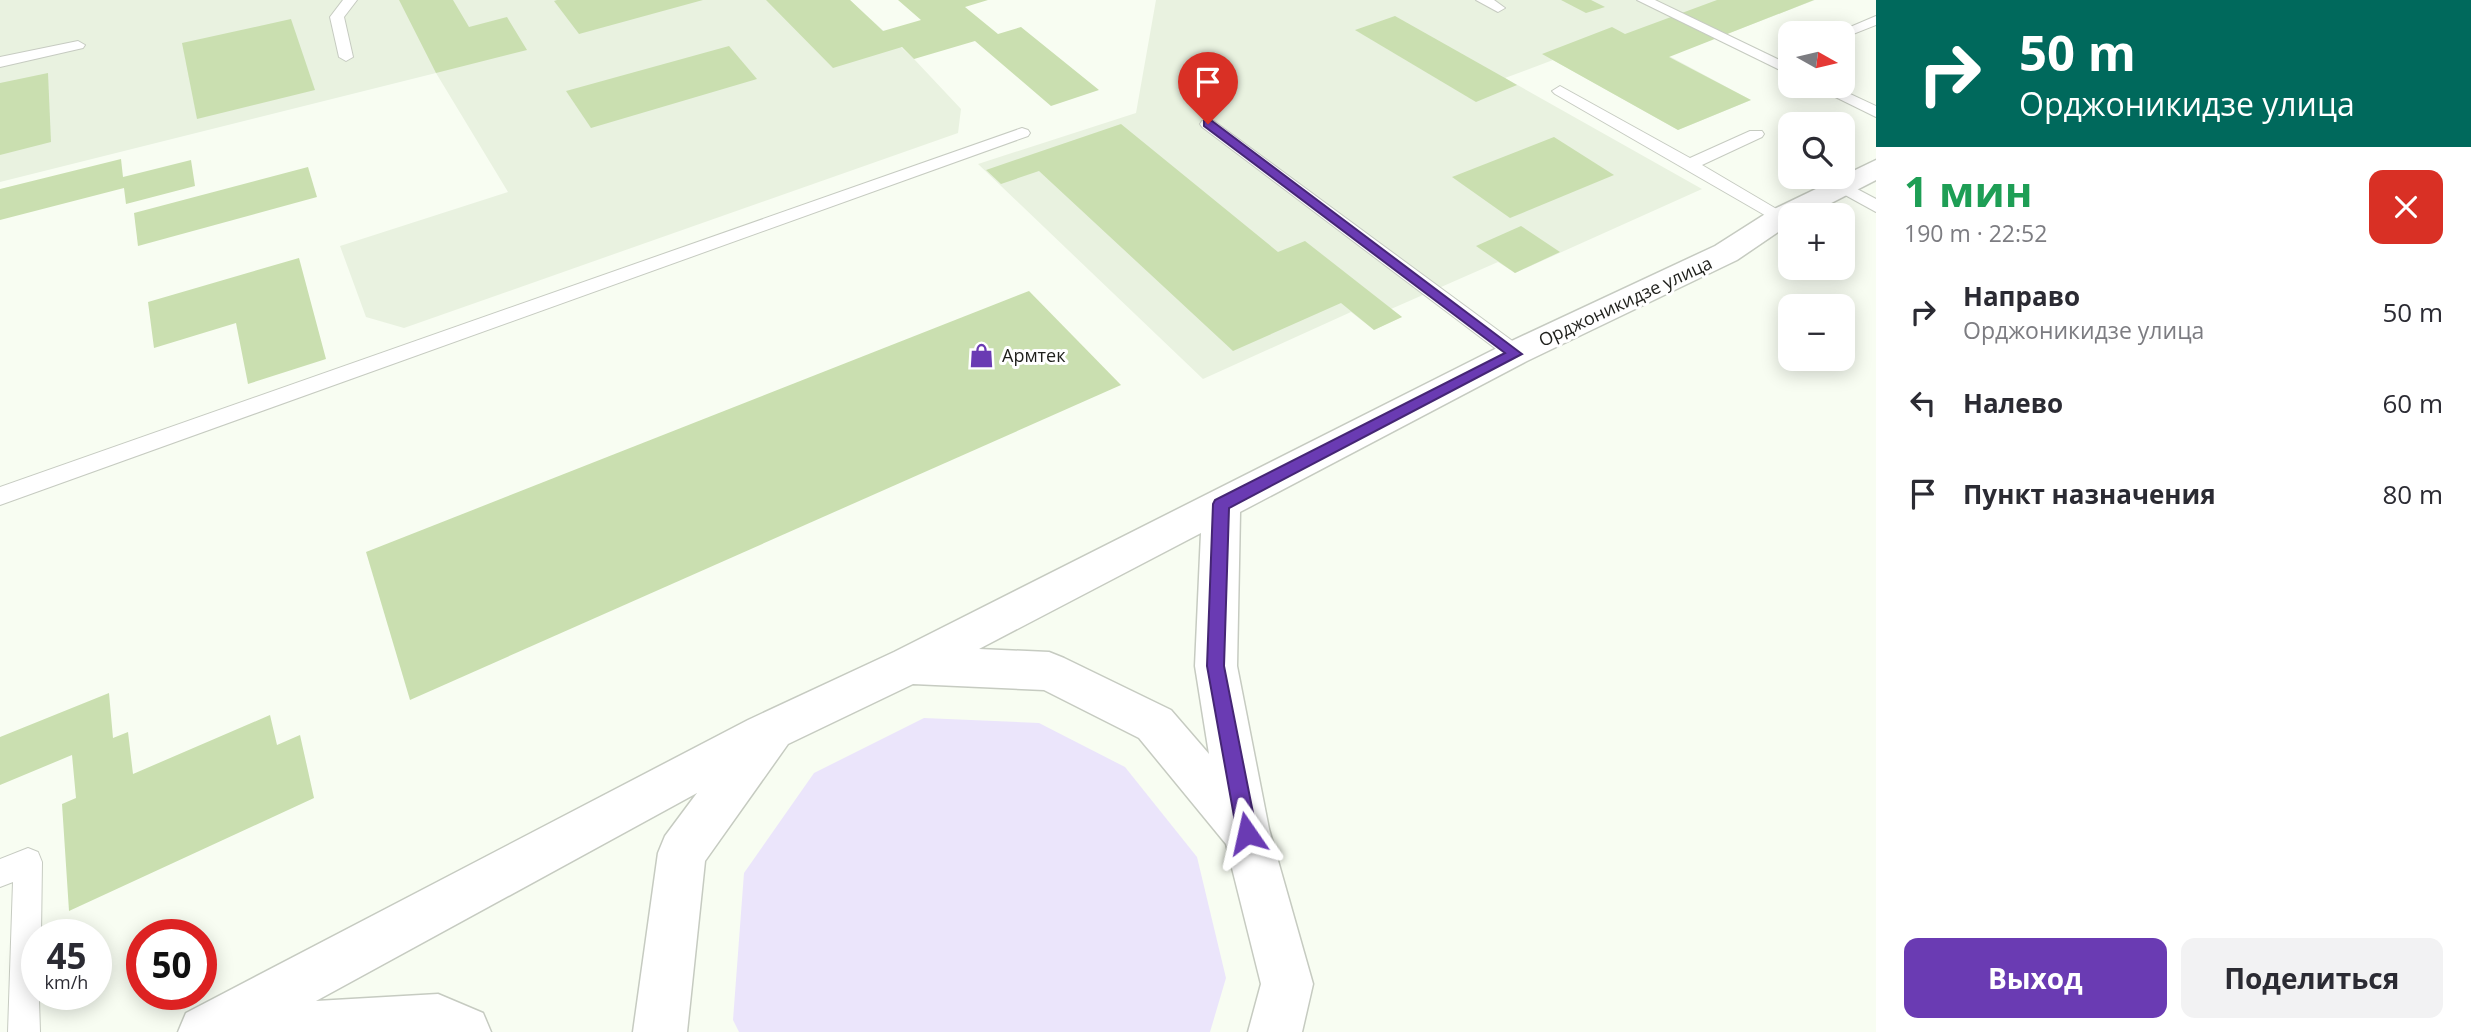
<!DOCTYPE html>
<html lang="ru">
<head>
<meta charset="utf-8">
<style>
	body { margin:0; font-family:"Open Sans",sans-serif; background:#f2f2f3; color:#2b2b33; height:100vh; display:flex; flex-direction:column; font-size:26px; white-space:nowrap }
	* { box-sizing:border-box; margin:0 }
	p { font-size:23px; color:#7c7c81 }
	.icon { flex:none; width:38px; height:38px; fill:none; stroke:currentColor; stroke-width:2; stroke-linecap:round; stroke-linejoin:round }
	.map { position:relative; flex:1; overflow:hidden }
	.details { display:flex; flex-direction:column; background:#fff; width:595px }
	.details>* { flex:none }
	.banner { background:#00695c; color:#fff; overflow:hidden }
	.needle { width:46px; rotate:98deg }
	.tools { position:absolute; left:1778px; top:21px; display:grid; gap:14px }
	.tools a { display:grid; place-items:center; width:77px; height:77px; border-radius:14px; background:#fff; box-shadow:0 4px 18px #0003; font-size:35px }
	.speed { position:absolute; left:21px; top:919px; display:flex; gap:14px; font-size:35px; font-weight:700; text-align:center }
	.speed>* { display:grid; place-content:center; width:91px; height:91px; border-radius:50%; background:#fff; box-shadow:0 4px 18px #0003; line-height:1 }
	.speed small { font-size:18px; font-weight:400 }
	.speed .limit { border:10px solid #d22; background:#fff; color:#111 }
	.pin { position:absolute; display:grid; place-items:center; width:60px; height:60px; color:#fff; margin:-72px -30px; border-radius:50% 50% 50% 0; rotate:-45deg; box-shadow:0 0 7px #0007 }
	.pin .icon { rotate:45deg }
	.me { position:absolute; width:77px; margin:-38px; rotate:349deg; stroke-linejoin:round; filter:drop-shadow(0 0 5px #0008) }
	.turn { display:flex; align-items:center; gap:24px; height:147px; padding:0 28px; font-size:32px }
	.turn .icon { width:91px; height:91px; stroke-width:2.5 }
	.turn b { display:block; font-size:49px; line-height:60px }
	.round { display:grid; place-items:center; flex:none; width:74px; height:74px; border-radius:14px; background:#f2f2f3 }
	.headline { display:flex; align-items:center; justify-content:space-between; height:119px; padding:0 28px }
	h1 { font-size:42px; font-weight:700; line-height:52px; color:#1e9e55 }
	.cta { display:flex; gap:14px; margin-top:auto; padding:14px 28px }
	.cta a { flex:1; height:80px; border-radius:14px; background:#6a3bb3; color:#fff; font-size:28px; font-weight:700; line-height:80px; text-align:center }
	.cta a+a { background:#f2f2f3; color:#2b2b33 }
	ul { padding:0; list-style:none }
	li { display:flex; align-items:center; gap:21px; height:91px; padding:0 28px }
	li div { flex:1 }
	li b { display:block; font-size:26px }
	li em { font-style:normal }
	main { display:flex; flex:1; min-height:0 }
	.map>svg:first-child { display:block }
	.built { fill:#e9f2e0 }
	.green { fill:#ebe5fb }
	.building { fill:#cadfb0 }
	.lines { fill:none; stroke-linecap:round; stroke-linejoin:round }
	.lane-casing { stroke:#c6cbc1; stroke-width:2 }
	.secondary-casing { stroke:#c6cbc1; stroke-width:3 }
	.lane { fill:#fff; fill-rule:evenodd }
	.secondary { fill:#fff; fill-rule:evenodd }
	.route { fill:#6a3bb3; stroke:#452674; stroke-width:2 }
	.labels { text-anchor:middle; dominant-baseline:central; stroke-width:6; stroke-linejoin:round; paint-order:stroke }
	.street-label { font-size:18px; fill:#1e1f1b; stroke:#fff }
	.poi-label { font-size:18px; fill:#1e1f1b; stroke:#fff; text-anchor:start }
</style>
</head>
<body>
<main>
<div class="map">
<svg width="1876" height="1032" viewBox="0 0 1876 1032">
	<rect width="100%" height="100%" fill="#f8fdf2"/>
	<!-- built -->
	<g class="built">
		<path d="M 0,0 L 850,0 L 914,59 L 961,109 L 958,133 L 404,328 L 366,317 L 340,246 L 508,192 L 436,73 L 0,182 Z"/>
		<path d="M 1156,0 L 1815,0 L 1669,56 L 1751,100 L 1678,130 L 1553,60 L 1505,78 L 1702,189 L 1515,273 L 1498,262 L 1391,309 L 1402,317 L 1374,330 L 1351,312 L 1203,379 L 978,164 L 1136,113 Z"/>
	</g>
	<!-- green -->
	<path class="green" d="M 924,718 L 1039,723 L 1125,767 L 1197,857 L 1226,978 L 1210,1032 L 739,1032 L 733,1020 L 744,873 L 814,773 Z"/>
	<!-- building -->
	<g class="building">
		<path d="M 399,0 L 453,0 L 469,27 L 507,17 L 527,50 L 436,73 Z"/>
		<path d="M 703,0 L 579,34 L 554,1 L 557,0 Z"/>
		<path d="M 766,0 L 850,0 L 883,31 L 921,20 L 898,0 L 988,0 L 965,7 L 998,34 L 1021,27 L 1099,90 L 1051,106 L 975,41 L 914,59 L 902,47 L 833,68 Z"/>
		<path d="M 1561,0 L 1591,0 L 1605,7 L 1586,13 Z"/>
		<path d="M 1717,0 L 1814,0 L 1669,57 L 1751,100 L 1678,130 L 1542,54 L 1612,27 L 1625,34 Z"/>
		<path d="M 1395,16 L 1505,78 L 1517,85 L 1476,102 L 1355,30 Z"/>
		<path d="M 291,19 L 315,90 L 197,119 L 182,43 Z"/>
		<path d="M 729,46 L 757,79 L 591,128 L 566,91 Z"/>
		<path d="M 48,73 L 51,142 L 0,155 L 0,83 Z"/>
		<path d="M 1121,124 L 1278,252 L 1305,241 L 1402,317 L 1374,330 L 1341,303 L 1233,351 L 1039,171 L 1001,184 L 986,170 Z"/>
		<path d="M 1554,137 L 1614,175 L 1510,218 L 1452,177 Z"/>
		<path d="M 121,159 L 123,177 L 191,160 L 195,186 L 126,204 L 124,188 L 0,220 L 0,189 Z"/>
		<path d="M 308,167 L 317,197 L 138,246 L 134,213 Z"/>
		<path d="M 1521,226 L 1560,252 L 1515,273 L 1476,246 Z"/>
		<path d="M 299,258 L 326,359 L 248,384 L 236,323 L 154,348 L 148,302 Z"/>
		<path d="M 1029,291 L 1121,385 L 410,700 L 366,552 Z"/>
		<path d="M 109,693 L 113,738 L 128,732 L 133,774 L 270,715 L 277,745 L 300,735 L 314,798 L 69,911 L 62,804 L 76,798 L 72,755 L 0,785 L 0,737 Z"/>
	</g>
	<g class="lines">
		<defs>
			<g id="lane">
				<path d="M 343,0 L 357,0 L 344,17 L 353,57 L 346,61 L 339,57 L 330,17 Z"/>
				<path d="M 1476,0 L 1494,0 L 1505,8 L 1498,12 Z"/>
				<path d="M 1637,0 L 1655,0 L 1790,65 L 1790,75 Z"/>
				<path d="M 1876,16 L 1876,25 L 1843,38 L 1843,33 L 1836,33 Z"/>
				<path d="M 78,41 L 85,45 L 83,48 L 0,67 L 0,57 Z"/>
				<path d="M 1560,86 L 1690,158 L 1750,131 L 1762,131 L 1764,134 L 1762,137 L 1702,165 L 1790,217 L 1781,222 L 1775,221 L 1555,94 L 1552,91 Z"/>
				<path d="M 1813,86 L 1833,86 L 1876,106 L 1876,117 Z"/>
				<path d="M 1208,119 L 1214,121 L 1522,348 L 1525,353 L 1522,358 L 1508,358 L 1202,127 L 1200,124 L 1202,121 Z"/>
				<path d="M 1022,128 L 1028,130 L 1030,133 L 1028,136 L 0,505 L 0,487 Z"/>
				<path d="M 1842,181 L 1876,199 L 1876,212 L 1836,190 L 1833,186 L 1836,182 Z"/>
				<path d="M 28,848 L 38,852 L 42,862 L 41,934 L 37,934 L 40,1032 L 8,1032 L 13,882 L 0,887 L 0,859 Z"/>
			</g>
			<path id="secondary" d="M 1876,160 L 1876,180 L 1808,215 L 1790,215 L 1790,224 L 1737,260 L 1527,361 L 1240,512 L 1237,666 L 1269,829 L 1313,984 L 1302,1032 L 1248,1032 L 1261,984 L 1226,844 L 1139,738 L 1044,690 L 913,684 L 788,744 L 705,861 L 687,1032 L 633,1032 L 658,853 L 665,836 L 697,793 L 316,1001 L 438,994 L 483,1013 L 491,1032 L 178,1032 L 186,1013 L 748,720 L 894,652 L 1503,345 L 1715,246 L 1770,211 ZM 1201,533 L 1195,666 L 1209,754 L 1171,710 L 1064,658 L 1049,652 L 979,649 Z"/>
		</defs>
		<!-- lane casing -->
		<use href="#lane" class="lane-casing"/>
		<!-- secondary casing -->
		<use href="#secondary" class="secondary-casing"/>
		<!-- lane -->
		<use href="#lane" class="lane"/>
		<!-- secondary -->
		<use href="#secondary" class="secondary"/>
	</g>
	<!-- route -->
	<path class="route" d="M 1204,121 L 1212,121 L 1522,354 L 1229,508 L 1224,666 L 1257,833 L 1254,840 L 1247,843 L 1240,840 L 1237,833 L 1207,666 L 1213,504 L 1215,500 L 1505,353 L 1204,126 Z"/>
	<!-- icons -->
	<defs>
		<symbol id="shop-bare" viewBox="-9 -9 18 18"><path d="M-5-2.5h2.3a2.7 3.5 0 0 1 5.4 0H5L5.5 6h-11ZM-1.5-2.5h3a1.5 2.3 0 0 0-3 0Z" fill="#6a3bb3" stroke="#fff" stroke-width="2.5" paint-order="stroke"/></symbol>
	</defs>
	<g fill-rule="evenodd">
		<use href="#shop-bare" x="964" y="338" width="35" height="35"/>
	</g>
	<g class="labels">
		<!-- street labels -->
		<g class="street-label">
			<text transform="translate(1625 301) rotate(-25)">Орджоникидзе улица</text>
		</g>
		<!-- poi labels -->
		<g class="poi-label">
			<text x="1002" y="355">Армтек</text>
		</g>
	</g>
</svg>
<div class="tools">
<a><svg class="needle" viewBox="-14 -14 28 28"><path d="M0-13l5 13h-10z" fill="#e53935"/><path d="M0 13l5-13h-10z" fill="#7c7c81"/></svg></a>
<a><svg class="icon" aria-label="search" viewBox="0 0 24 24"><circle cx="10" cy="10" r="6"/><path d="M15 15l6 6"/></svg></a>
<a>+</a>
<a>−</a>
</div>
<div class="speed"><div>45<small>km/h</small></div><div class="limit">50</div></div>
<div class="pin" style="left:1208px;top:124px;background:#d93025"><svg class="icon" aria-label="arrive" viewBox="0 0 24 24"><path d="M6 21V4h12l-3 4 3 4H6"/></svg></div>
<svg class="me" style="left:1247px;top:833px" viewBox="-20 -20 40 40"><path d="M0-17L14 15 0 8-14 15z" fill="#6a3bb3" stroke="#fff" stroke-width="4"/></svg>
</div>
<section class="details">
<div class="banner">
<div class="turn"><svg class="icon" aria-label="right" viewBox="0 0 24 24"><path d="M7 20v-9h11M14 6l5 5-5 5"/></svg><div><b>50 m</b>Орджоникидзе улица</div></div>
</div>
<div class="headline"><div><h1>1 мин</h1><p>190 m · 22:52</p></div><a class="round" style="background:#d93025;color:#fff"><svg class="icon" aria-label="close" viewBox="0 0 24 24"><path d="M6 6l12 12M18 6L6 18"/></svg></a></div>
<ul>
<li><svg class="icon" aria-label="right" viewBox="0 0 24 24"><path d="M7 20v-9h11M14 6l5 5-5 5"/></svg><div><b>Направо</b><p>Орджоникидзе улица</p></div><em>50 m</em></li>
<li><svg class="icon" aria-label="left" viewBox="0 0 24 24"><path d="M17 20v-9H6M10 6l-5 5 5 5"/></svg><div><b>Налево</b></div><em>60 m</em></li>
<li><svg class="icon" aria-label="arrive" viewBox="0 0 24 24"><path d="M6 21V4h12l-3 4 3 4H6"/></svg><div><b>Пункт назначения</b></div><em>80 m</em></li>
</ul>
<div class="cta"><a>Выход</a><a>Поделиться</a></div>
</section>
</main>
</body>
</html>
